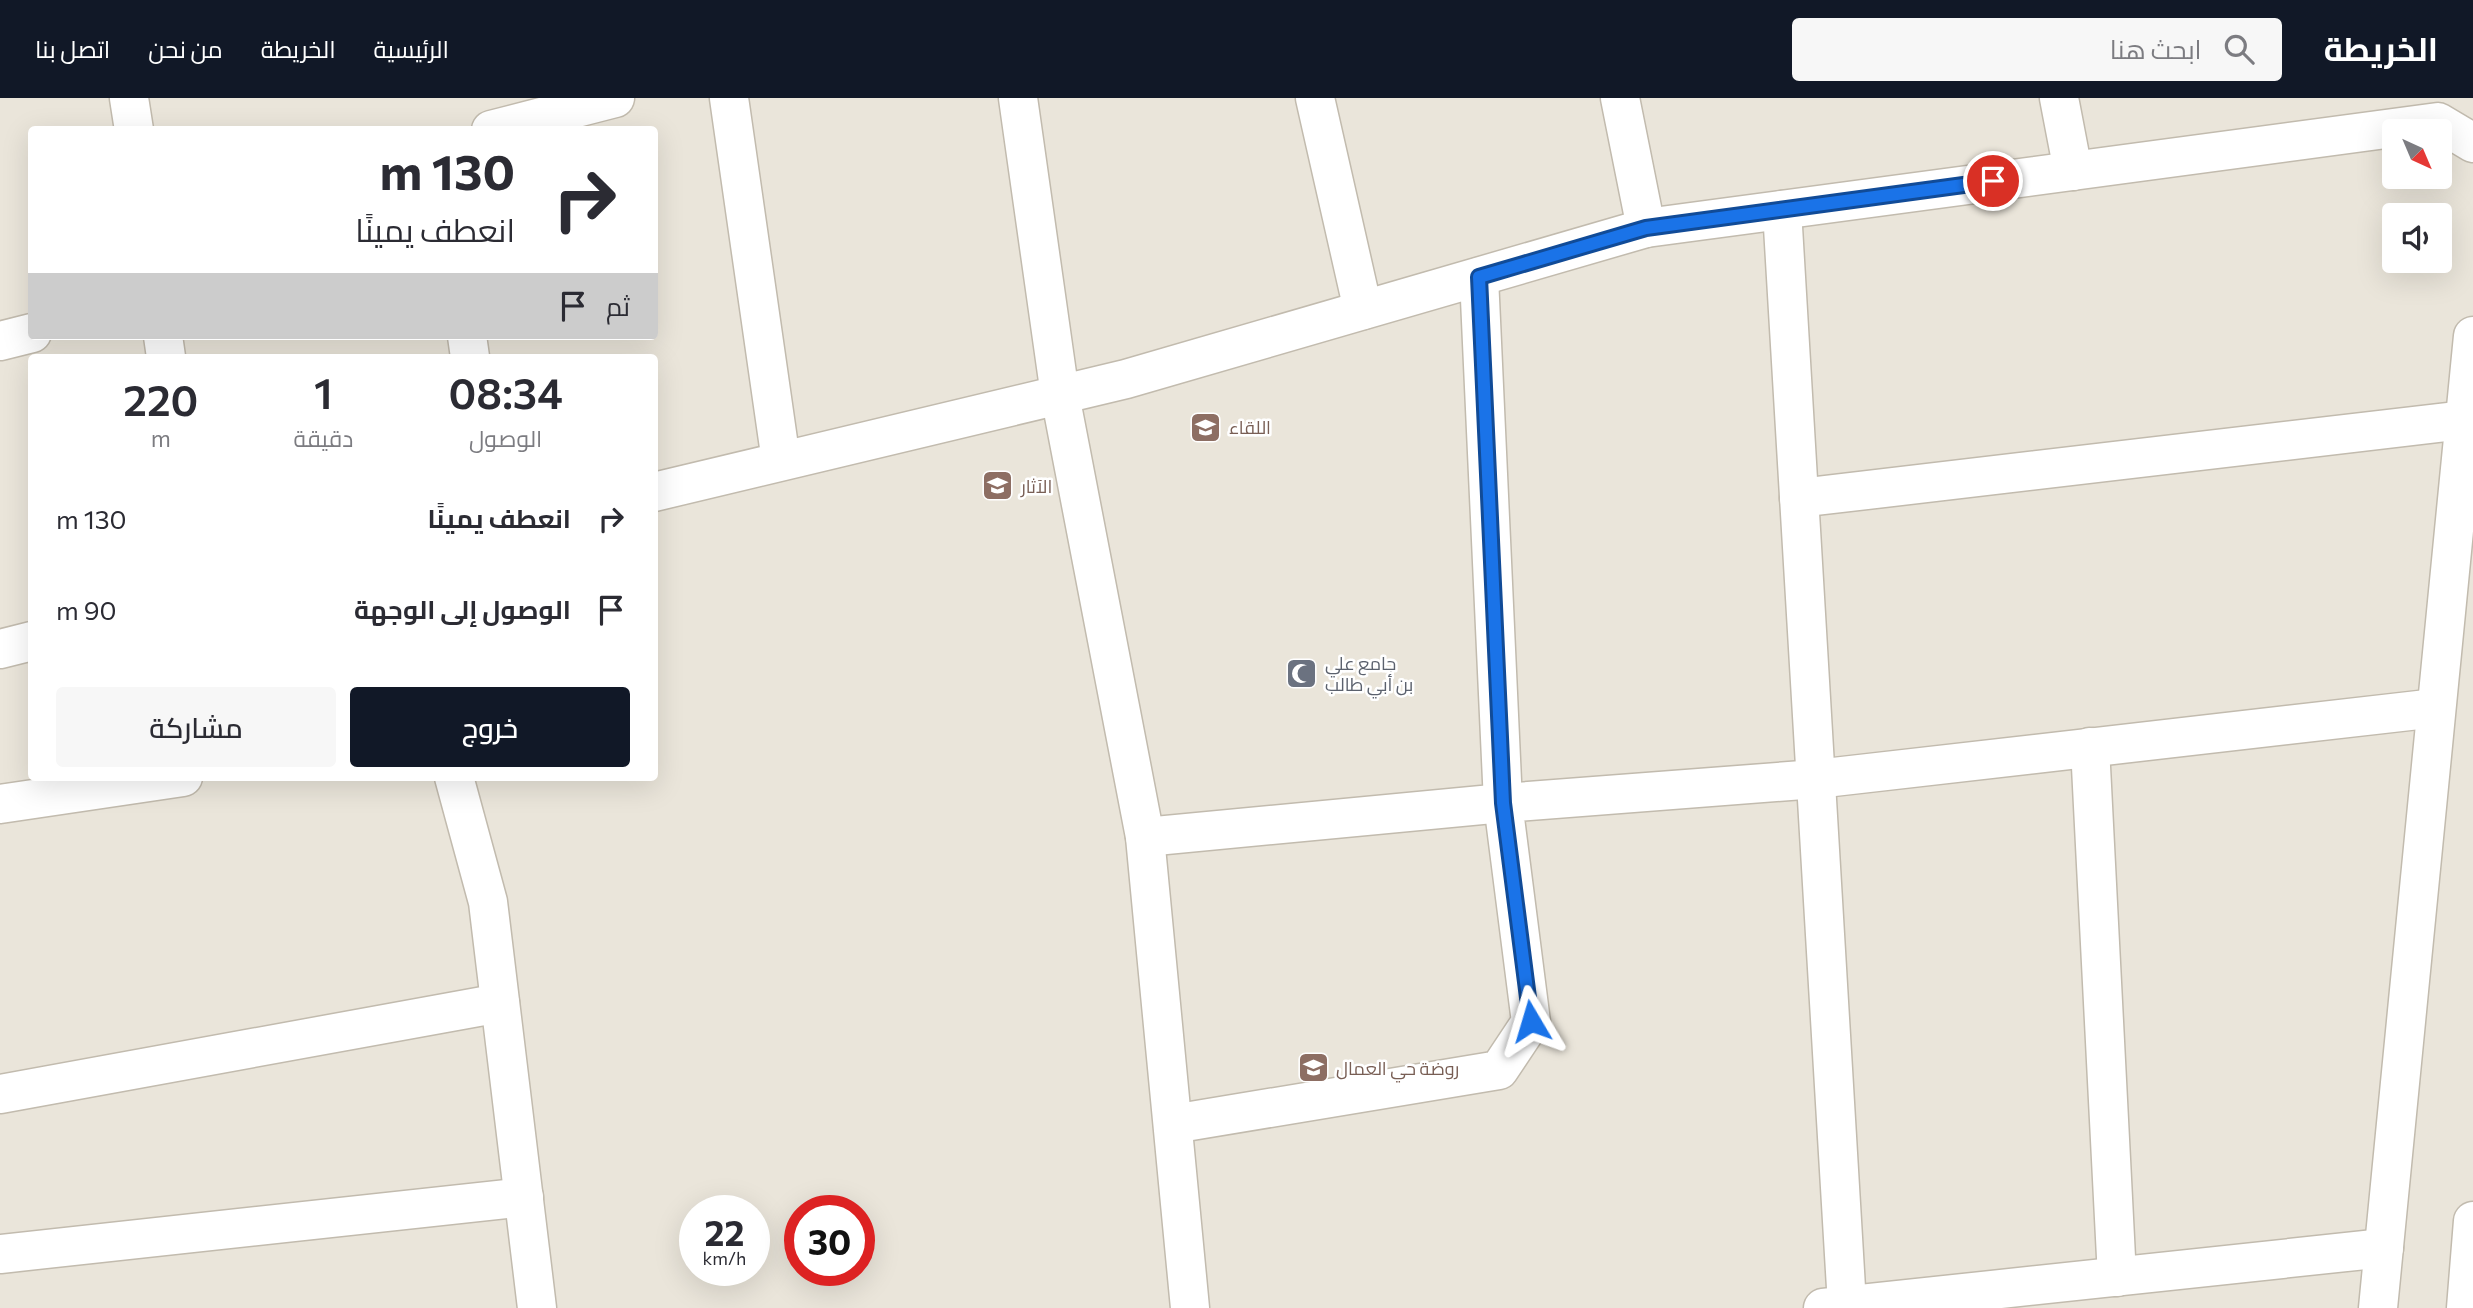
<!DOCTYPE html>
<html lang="ar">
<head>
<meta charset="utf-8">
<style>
	body { margin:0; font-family:Commissioner,Cairo,sans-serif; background:#f7f7f7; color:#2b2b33; direction:rtl; height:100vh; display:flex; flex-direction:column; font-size:26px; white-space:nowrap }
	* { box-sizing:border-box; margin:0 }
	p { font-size:23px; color:#7c7c81 }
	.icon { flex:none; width:38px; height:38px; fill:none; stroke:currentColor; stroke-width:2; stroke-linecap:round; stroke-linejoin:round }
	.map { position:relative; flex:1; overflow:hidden; direction:ltr }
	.sheet { position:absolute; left:28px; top:256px; width:630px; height:427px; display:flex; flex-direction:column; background:#fff; border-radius:7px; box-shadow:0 7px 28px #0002; direction:rtl }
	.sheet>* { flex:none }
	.top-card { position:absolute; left:28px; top:28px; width:630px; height:214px; border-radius:7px; box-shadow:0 7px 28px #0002; direction:rtl; background:#fff; color:#2b2b33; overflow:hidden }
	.needle { width:46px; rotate:136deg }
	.buttons { position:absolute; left:2382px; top:21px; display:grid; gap:14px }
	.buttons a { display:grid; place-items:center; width:70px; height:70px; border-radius:7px; background:#fff; box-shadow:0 7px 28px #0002; font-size:35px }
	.speed { position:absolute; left:679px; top:1097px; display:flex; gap:14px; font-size:35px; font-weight:700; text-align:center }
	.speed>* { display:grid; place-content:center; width:91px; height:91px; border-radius:50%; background:#fff; box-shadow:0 7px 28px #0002; line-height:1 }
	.speed small { font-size:18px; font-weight:400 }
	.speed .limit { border:10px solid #d22; background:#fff; color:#111 }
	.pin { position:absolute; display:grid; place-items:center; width:60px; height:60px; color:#fff; margin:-30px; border:4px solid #fff; border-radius:50%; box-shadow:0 2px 7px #0007 }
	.me { position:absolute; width:77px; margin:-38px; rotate:353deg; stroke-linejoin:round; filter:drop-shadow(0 0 5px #0008) }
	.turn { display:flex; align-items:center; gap:24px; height:147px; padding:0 28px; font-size:32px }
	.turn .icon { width:91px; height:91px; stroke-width:2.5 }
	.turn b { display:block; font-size:49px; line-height:60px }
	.then { display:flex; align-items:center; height:66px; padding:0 28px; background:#0003; gap:14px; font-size:26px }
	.eta { display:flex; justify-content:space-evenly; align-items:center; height:119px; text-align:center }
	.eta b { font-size:42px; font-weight:600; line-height:49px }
	.action { display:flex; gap:14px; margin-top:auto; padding:14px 28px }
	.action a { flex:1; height:80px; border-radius:7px; background:#111827; color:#fff; font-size:28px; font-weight:600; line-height:80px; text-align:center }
	.action a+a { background:#f7f7f7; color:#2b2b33 }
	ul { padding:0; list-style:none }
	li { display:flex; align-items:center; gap:21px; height:91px; padding:0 28px }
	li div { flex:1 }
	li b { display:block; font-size:26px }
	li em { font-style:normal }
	header { display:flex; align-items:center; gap:42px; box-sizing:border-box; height:98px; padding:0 35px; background:#111827; color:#fff }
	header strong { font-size:33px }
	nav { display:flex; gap:38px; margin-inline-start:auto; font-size:24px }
	.search { width:490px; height:63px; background:#f7f7f7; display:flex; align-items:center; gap:18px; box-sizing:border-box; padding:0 24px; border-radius:7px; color:#7c7c81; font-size:26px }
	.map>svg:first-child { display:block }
	.residential { fill:#eae5da; fill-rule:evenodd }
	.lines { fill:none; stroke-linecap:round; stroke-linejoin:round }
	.minor-casing { stroke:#c2bbae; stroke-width:41 }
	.minor { stroke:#fff; stroke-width:38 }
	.route-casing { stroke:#114b97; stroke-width:18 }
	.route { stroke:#1a73e8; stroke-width:12 }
	.labels { text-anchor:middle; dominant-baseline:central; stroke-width:5; stroke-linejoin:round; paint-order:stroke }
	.education-label { font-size:18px; fill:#785e54; stroke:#fff; text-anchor:start }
	.worship-label { font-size:18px; fill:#5b616d; stroke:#fff; text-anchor:start }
</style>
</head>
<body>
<header>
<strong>الخريطة</strong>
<div class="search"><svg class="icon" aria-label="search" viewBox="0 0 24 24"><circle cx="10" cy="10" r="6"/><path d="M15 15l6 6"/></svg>ابحث هنا</div>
<nav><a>الرئيسية</a><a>الخريطة</a><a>من نحن</a><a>اتصل بنا</a></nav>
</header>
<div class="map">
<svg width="2473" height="1210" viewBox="0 0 2473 1210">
	<rect width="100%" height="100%" fill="#f6f3ec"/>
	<!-- residential -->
	<path class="residential" d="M 0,0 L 2473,0 L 2473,1210 L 0,1210 ZM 32,32 L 654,32 L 654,238 L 32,238 ZM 2394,33 L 2440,33 L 2440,79 L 2394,79 ZM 2394,117 L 2440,117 L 2440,163 L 2394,163 ZM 32,259 L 654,259 L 654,679 L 32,679 ZM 695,1113 L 754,1113 L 754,1172 L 695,1172 ZM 800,1113 L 859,1113 L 859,1172 L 800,1172 Z"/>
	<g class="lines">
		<defs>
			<g id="minor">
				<path d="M 129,0 L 134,32"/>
				<path d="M 729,0 L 781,363"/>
				<path d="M 1018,0 L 1060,297 L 1145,739 L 1190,1210"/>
				<path d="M 1315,0 L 1363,212"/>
				<path d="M 1620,0 L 1646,130"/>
				<path d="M 2059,0 L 2073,73"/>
				<path d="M 491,32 L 615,0"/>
				<path d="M 1782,112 L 1847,1207"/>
				<path d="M 163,238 L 166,259"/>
				<path d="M 467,238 L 470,259"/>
				<path d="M 0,243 L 32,235"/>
				<path d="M 654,394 L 1126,281 L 1646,130 L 2438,24 L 2473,45"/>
				<path d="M 1799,400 L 2464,322"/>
				<path d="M 0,551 L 32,543"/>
				<path d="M 2090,649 L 2117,1179"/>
				<path d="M 454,679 L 488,804 L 537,1210"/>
				<path d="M 0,706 L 183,679"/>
				<path d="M 1145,739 L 1503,705 L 1479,179"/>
				<path d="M 0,996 L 500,905"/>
				<path d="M 1173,1026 L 1499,972 L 1531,924 L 1503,705 L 1816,681 L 2436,610"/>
				<path d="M 0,1156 L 524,1099"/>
				<path d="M 1823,1210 L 2384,1150"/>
				<path d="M 2378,1210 L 2473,238"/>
				<path d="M 2466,1210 L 2473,1123"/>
			</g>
		</defs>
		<!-- minor casing -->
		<use href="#minor" class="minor-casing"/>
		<!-- minor -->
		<use href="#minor" class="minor"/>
	</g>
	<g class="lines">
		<defs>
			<path id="route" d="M 1531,923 L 1503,705 L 1479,179 L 1646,130 L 1993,83"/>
		</defs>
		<!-- route casing -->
		<use href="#route" class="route-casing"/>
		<!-- route -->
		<use href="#route" class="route"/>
	</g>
	<!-- icons -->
	<defs>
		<symbol id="school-square" viewBox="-11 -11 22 22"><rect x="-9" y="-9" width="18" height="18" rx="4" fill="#8d6e63" stroke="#fff"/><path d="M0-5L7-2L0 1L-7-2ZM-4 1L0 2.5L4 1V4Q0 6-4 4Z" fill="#fff"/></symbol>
		<symbol id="mosque-square" viewBox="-11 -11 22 22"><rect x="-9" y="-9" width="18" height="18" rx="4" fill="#6b7280" stroke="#fff"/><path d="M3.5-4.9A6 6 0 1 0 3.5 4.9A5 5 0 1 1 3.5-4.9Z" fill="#fff"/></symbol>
	</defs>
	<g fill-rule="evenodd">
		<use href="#school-square" x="1188" y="312" width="35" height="35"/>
		<use href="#school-square" x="980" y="370" width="35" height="35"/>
		<use href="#mosque-square" x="1284" y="558" width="35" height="35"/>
		<use href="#school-square" x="1296" y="952" width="35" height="35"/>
	</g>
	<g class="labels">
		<!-- education labels -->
		<g class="education-label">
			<text x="1229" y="329">اللقاء</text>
			<text x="1021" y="388">الآثار</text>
			<text x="1336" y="970">روضة حي العمال</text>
		</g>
		<!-- worship labels -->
		<g class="worship-label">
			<text x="1325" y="565">جامع علي<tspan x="1325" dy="21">بن أبي طالب</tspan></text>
		</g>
	</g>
</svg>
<div class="buttons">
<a><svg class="needle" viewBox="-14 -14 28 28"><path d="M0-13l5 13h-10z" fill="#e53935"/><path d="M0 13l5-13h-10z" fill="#7c7c81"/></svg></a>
<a><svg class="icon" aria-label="sound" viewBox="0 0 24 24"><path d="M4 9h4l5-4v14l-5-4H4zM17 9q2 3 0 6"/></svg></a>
</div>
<div class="speed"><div>22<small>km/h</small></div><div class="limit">30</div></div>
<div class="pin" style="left:1993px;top:83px;background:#d93025"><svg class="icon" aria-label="arrive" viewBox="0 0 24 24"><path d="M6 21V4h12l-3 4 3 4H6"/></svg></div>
<svg class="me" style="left:1531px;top:923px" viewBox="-20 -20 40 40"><path d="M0-17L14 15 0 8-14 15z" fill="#1a73e8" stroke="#fff" stroke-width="4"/></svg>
<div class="top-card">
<div class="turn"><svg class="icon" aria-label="right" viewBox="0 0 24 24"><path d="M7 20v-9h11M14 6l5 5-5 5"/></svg><div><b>130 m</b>انعطف يمينًا</div></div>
<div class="then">ثم<svg class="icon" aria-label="arrive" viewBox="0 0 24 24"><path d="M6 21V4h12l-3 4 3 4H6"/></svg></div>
</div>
<section class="sheet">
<div class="eta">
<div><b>08:34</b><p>الوصول</p></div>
<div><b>1</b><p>دقيقة</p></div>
<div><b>220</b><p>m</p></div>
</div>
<ul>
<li><svg class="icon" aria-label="right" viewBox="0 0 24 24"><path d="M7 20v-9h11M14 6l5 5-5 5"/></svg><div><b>انعطف يمينًا</b></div><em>130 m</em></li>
<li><svg class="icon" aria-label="arrive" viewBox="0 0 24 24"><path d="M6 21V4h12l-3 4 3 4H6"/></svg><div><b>الوصول إلى الوجهة</b></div><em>90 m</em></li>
</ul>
<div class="action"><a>خروج</a><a>مشاركة</a></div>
</section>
</div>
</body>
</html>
